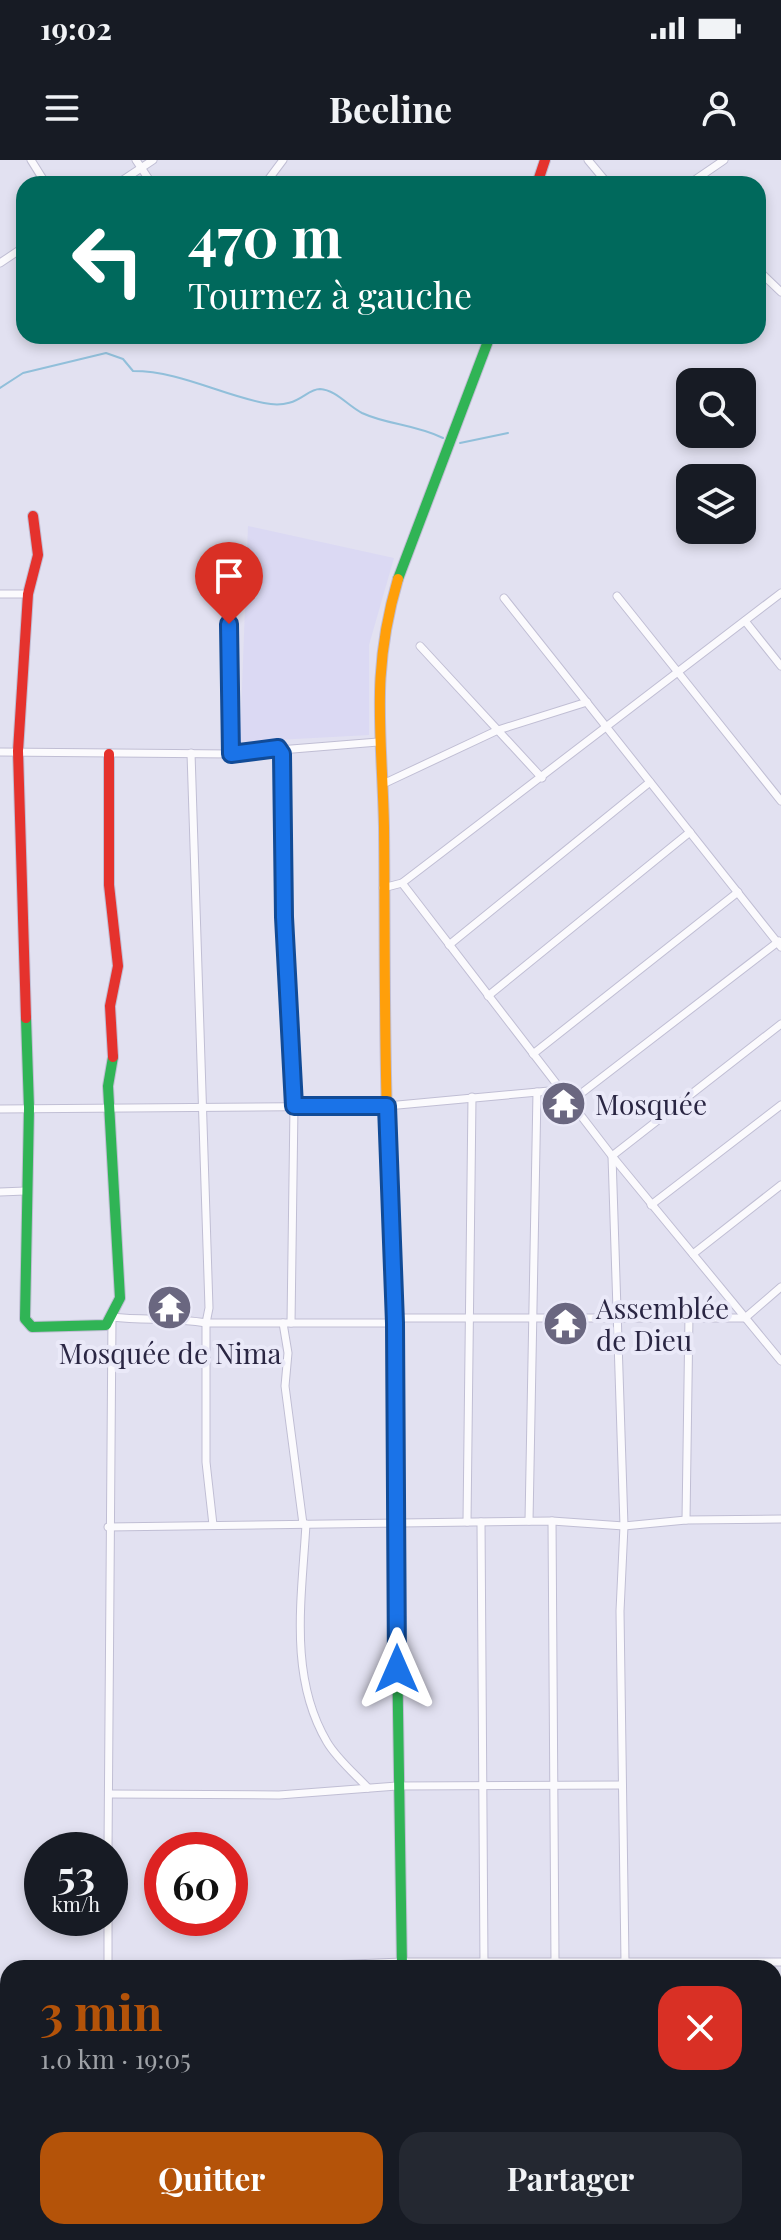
<!DOCTYPE html>
<html lang="fr">
<head>
<meta charset="utf-8">
<style>
	body { margin:0; font-family:"Playfair Display",serif; background:#242831; color:#f1f3f6; height:100vh; display:flex; flex-direction:column; font-size:30px; white-space:nowrap }
	* { box-sizing:border-box; margin:0 }
	p { font-size:26px; color:#9ea1a6 }
	.icon { flex:none; width:44px; height:44px; fill:none; stroke:currentColor; stroke-width:2; stroke-linecap:round; stroke-linejoin:round }
	.map { position:relative; flex:1; overflow:hidden }
	.panel { position:absolute; left:0px; top:1800px; width:782px; height:280px; display:flex; flex-direction:column; background:#171b24; border-radius:24px 24px 0 0; box-shadow:0 4px 12px #0003 }
	.panel>* { flex:none }
	.top-card { position:absolute; left:16px; top:16px; width:750px; height:168px; border-radius:24px; box-shadow:0 4px 12px #0003; background:#00695c; color:#fff; overflow:hidden }
	.buttons { position:absolute; left:676px; top:208px; display:grid; gap:16px }
	.buttons a { display:grid; place-items:center; width:80px; height:80px; border-radius:16px; background:#171b24; box-shadow:0 4px 12px #0003; font-size:40px }
	.speed { position:absolute; left:24px; top:1672px; display:flex; gap:16px; font-size:40px; font-weight:700; text-align:center }
	.speed>* { display:grid; place-content:center; width:104px; height:104px; border-radius:50%; background:#171b24; box-shadow:0 4px 12px #0003; line-height:1 }
	.speed small { font-size:20px; font-weight:400 }
	.speed .limit { border:12px solid #d22; background:#fff; color:#111 }
	.pin { position:absolute; display:grid; place-items:center; width:68px; height:68px; color:#fff; margin:-82px -34px; border-radius:50% 50% 50% 0; rotate:-45deg; box-shadow:0 0 8px #0007 }
	.pin .icon { rotate:45deg }
	.me { position:absolute; width:88px; margin:-44px; rotate:0deg; stroke-linejoin:round; filter:drop-shadow(0 0 6px #0008) }
	.turn { display:flex; align-items:center; gap:28px; height:168px; padding:0 40px; font-size:36px }
	.turn .icon { width:104px; height:104px; stroke-width:2.5 }
	.turn b { display:block; font-size:56px; line-height:68px }
	.round { display:grid; place-items:center; flex:none; width:84px; height:84px; border-radius:24px; background:#242831 }
	.summary { display:flex; align-items:center; justify-content:space-between; height:136px; padding:0 40px }
	h1 { font-size:48px; font-weight:700; line-height:60px; color:#b45309 }
	.button { display:flex; gap:16px; margin-top:auto; padding:16px 40px }
	.button a { flex:1; height:92px; border-radius:24px; background:#b45309; color:#fff; font-size:32px; font-weight:700; line-height:92px; text-align:center }
	.button a+a { background:#242831; color:#f1f3f6 }
	.status { display:flex; justify-content:space-between; align-items:center; height:56px; padding:0 40px; background:#171b24; direction:ltr }
	.status svg { height:22px; fill:currentColor }
	header { display:flex; justify-content:space-between; align-items:center; height:104px; padding:0 40px; background:#171b24; font-size:36px; font-weight:700 }
	.map>svg:first-child { display:block }
	.built { fill:#dbd9f3 }
	.lines { fill:none; stroke-linecap:round; stroke-linejoin:round }
	.stream { stroke:#91bfda; stroke-width:2 }
	.street-casing { stroke:#c0bed4; stroke-width:9 }
	.fast-casing { stroke:#c0bed4; stroke-width:12 }
	.slow-casing { stroke:#c0bed4; stroke-width:12 }
	.jam-casing { stroke:#c0bed4; stroke-width:12 }
	.street { stroke:#fbfafd; stroke-width:7 }
	.fast { stroke:#30b455; stroke-width:10 }
	.slow { stroke:#ff9f0a; stroke-width:10 }
	.jam { stroke:#e5322d; stroke-width:10 }
	.route-casing { stroke:#114b97; stroke-width:20 }
	.route { stroke:#1a73e8; stroke-width:14 }
	.labels { text-anchor:middle; dominant-baseline:central; stroke-width:8; stroke-linejoin:round; paint-order:stroke }
	.poi-label { font-size:28px; fill:#2a2643; stroke:#eae9f8; text-anchor:start }
</style>
</head>
<body>
<div class="status"><b>19:02</b><svg viewBox="0 0 49 12"><path d="M0 12V9h3v3zM5 12V6h3v6zM10 12V3h3v9zM15 12V0h3v12zM26 1h20v11H26zM47 4h2v5h-2z"/></svg></div>
<header><svg class="icon" aria-label="menu" viewBox="0 0 24 24"><path d="M4 6h16M4 12h16M4 18h16"/></svg>Beeline<svg class="icon" aria-label="person" viewBox="0 0 24 24"><circle cx="12" cy="8" r="4"/><path d="M4 21q1-7 8-7t8 7"/></svg></header>
<div class="map">
<svg width="781" height="2080" viewBox="0 0 781 2080">
	<rect width="100%" height="100%" fill="#e2e1f1"/>
	<!-- built -->
	<path class="built" d="M 248,366 L 394,398 L 369,485 L 369,575 L 240,582 Z"/>
	<g class="lines">
		<!-- stream -->
		<g class="stream">
			<path d="M 0,228 L 23,213 L 106,193 L 123,199 L 133,211 C 179,211 219,234 264,243 C 298,250 305,229 320,229 C 336,230 348,246 362,253 C 388,265 414,264 443,278"/>
			<path d="M 460,283 L 508,273"/>
		</g>
		<defs>
			<g id="street">
				<path d="M 31,0 L 46,24"/>
				<path d="M 136,0 L 152,24"/>
				<path d="M 588,0 L 608,24"/>
				<path d="M 117,24 L 153,0"/>
				<path d="M 265,24 L 283,0"/>
				<path d="M 689,24 L 724,0"/>
				<path d="M 0,103 L 24,87"/>
				<path d="M 758,110 L 781,132"/>
				<path d="M 229,387 L 231,594"/>
				<path d="M 0,434 L 28,434"/>
				<path d="M 617,436 L 781,641"/>
				<path d="M 504,438 L 781,787"/>
				<path d="M 745,461 L 781,506"/>
				<path d="M 420,486 L 542,618"/>
				<path d="M 278,588 L 282,594 L 284,757 L 294,946 L 291,1163 L 395,1163"/>
				<path d="M 0,592 L 231,594 L 378,582"/>
				<path d="M 383,624 L 498,570 L 587,542"/>
				<path d="M 402,723 L 612,996 L 781,1201"/>
				<path d="M 383,728 L 402,723 L 781,433"/>
				<path d="M 449,785 L 650,622"/>
				<path d="M 488,836 L 690,672"/>
				<path d="M 533,894 L 738,732"/>
				<path d="M 570,942 L 779,781"/>
				<path d="M 0,949 L 387,946 L 560,930"/>
				<path d="M 0,1032 L 25,1031"/>
				<path d="M 651,1045 L 781,945"/>
				<path d="M 693,1094 L 781,1025"/>
				<path d="M 395,1158 L 745,1158 L 781,1127"/>
				<path d="M 283,1163 L 288,1193 L 285,1226 L 303,1364"/>
				<path d="M 686,1360 L 689,1155"/>
				<path d="M 529,1361 L 537,932"/>
				<path d="M 552,1361 L 555,1802"/>
				<path d="M 467,1362 L 472,937"/>
				<path d="M 481,1362 L 484,1803"/>
				<path d="M 306,1364 C 302,1437 288,1516 327,1582 C 337,1599 355,1614 368,1628"/>
				<path d="M 213,1365 L 206,1302 L 206,1163 L 291,1163"/>
				<path d="M 108,1367 L 552,1361 L 624,1366 L 686,1360 L 781,1359"/>
				<path d="M 109,1634 L 279,1635 L 397,1626 L 622,1625"/>
				<path d="M 108,1690 L 112,1157 C 144,1161 174,1157 206,1163 L 209,1148 L 191,593"/>
				<path d="M 625,1802 L 620,1451 L 624,1366 L 612,996 L 781,864"/>
				<path d="M 108,1808 L 108,1758"/>
				<path d="M 255,1808 L 402,1802 L 781,1802"/>
				<path d="M 731,2072 L 769,2072"/>
				<path d="M 106,2080 L 106,2072"/>
			</g>
			<g id="fast">
				<path d="M 398,419 L 490,176"/>
				<path d="M 26,858 L 29,948 L 25,1159 L 32,1167 L 106,1165 L 120,1138 L 108,926 L 113,897"/>
				<path d="M 396,1422 L 402,1808"/>
				<path d="M 401,2072 L 401,2080"/>
			</g>
			<path id="slow" d="M 387,955 C 384,859 385,763 384,667 C 382,573 370,514 398,419"/>
			<g id="jam">
				<path d="M 537,24 L 545,0"/>
				<path d="M 109,594 L 109,725 L 118,806 L 110,846 L 113,897"/>
				<path d="M 26,858 L 18,591 L 28,434 L 38,395 L 33,356"/>
				<path d="M 387,955 L 395,1163 L 396,1422"/>
			</g>
		</defs>
		<!-- street casing -->
		<use href="#street" class="street-casing"/>
		<!-- fast casing -->
		<use href="#fast" class="fast-casing"/>
		<!-- slow casing -->
		<use href="#slow" class="slow-casing"/>
		<!-- jam casing -->
		<use href="#jam" class="jam-casing"/>
		<!-- street -->
		<use href="#street" class="street"/>
		<!-- fast -->
		<use href="#fast" class="fast"/>
		<!-- slow -->
		<use href="#slow" class="slow"/>
		<!-- jam -->
		<use href="#jam" class="jam"/>
	</g>
	<g class="lines">
		<defs>
			<path id="route" d="M 229,464 L 231,594 L 278,588 L 282,594 L 284,757 L 294,946 L 387,946 L 395,1163 L 397,1509"/>
		</defs>
		<!-- route casing -->
		<use href="#route" class="route-casing"/>
		<!-- route -->
		<use href="#route" class="route"/>
	</g>
	<!-- icons -->
	<defs>
		<symbol id="temple-disc" viewBox="-11 -11 22 22"><circle r="9.5" fill="#6a6780" stroke="#eae9f8"/><path d="M0-6L5-2H3V0L6.5 2.5H4V6H1.5V3h-3V6H-4V2.5H-6.5L-3 0V-2H-5Z" fill="#fff"/></symbol>
	</defs>
	<g fill-rule="evenodd">
		<use href="#temple-disc" x="538" y="918" width="51" height="51"/>
		<use href="#temple-disc" x="144" y="1122" width="51" height="51"/>
		<use href="#temple-disc" x="540" y="1138" width="51" height="51"/>
	</g>
	<g class="labels">
		<!-- poi labels -->
		<g class="poi-label">
			<text x="595" y="943">Mosquée</text>
			<text x="596" y="1147">Assemblée<tspan x="596" dy="32">de Dieu</tspan></text>
			<text x="170" y="1192" text-anchor="middle">Mosquée de Nima</text>
		</g>
	</g>
</svg>
<div class="buttons">
<a><svg class="icon" aria-label="search" viewBox="0 0 24 24"><circle cx="10" cy="10" r="6"/><path d="M15 15l6 6"/></svg></a>
<a><svg class="icon" aria-label="layers" viewBox="0 0 24 24"><path d="M12 4l9 5-9 5-9-5zM3 14l9 5 9-5"/></svg></a>
</div>
<div class="speed"><div>53<small>km/h</small></div><div class="limit">60</div></div>
<div class="pin" style="left:229px;top:464px;background:#d93025"><svg class="icon" aria-label="arrive" viewBox="0 0 24 24"><path d="M6 21V4h12l-3 4 3 4H6"/></svg></div>
<svg class="me" style="left:397px;top:1509px" viewBox="-20 -20 40 40"><path d="M0-17L14 15 0 8-14 15z" fill="#1a73e8" stroke="#fff" stroke-width="4"/></svg>
<div class="top-card">
<div class="turn"><svg class="icon" aria-label="left" viewBox="0 0 24 24"><path d="M17 20v-9H6M10 6l-5 5 5 5"/></svg><div><b>470 m</b>Tournez à gauche</div></div>
</div>
<section class="panel">
<div class="summary"><div><h1>3 min</h1><p>1.0 km · 19:05</p></div><a class="round" style="background:#d93025;color:#fff"><svg class="icon" aria-label="close" viewBox="0 0 24 24"><path d="M6 6l12 12M18 6L6 18"/></svg></a></div>
<div class="button"><a>Quitter</a><a>Partager</a></div>
</section>
</div>
</body>
</html>
